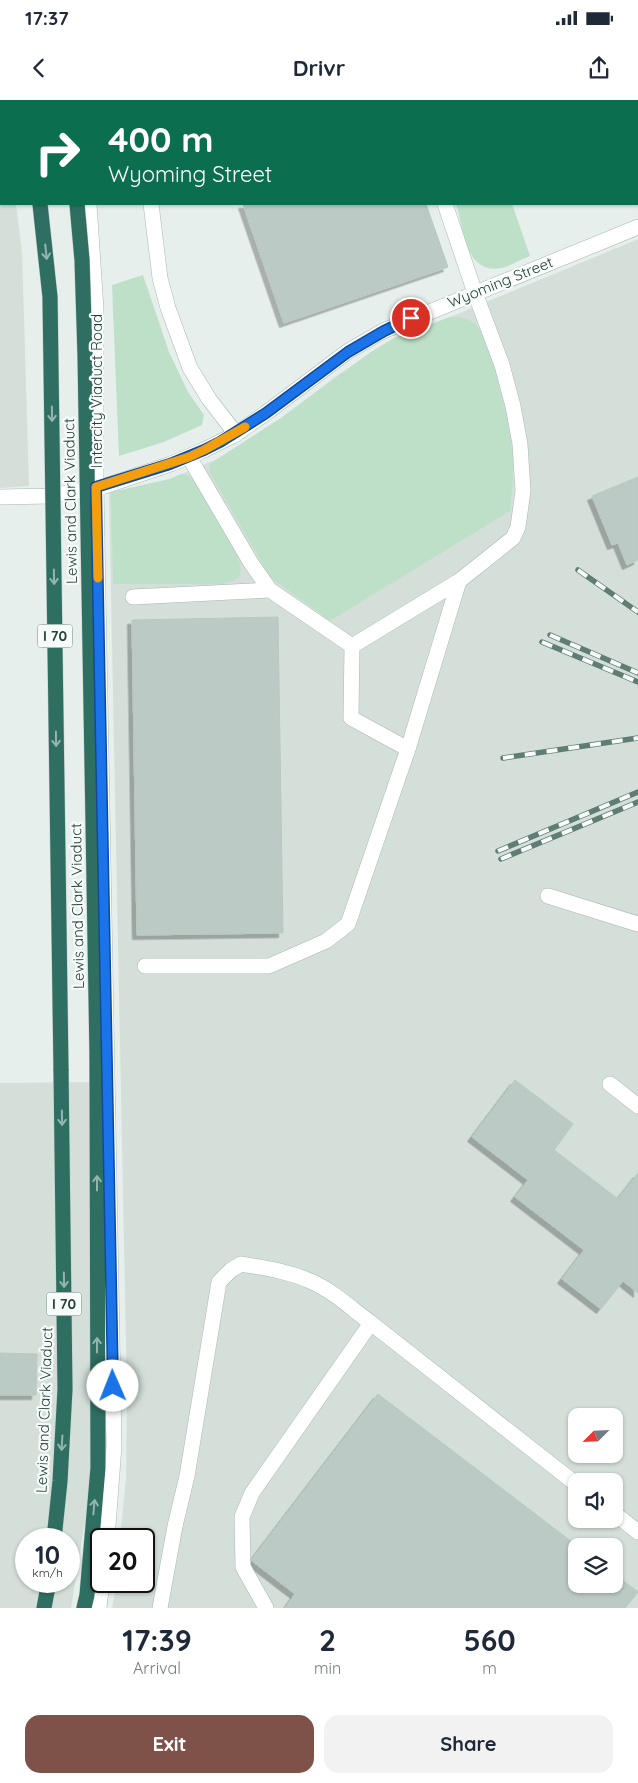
<!DOCTYPE html>
<html lang="en">
<head>
<meta charset="utf-8">
<style>
	body { margin:0; font-family:Quicksand,sans-serif; background:#f2f2f3; color:#1f2937; height:100vh; display:flex; flex-direction:column; font-size:19px; white-space:nowrap }
	* { box-sizing:border-box; margin:0 }
	p { font-size:16px; color:#747a83 }
	.icon { flex:none; width:28px; height:28px; fill:none; stroke:currentColor; stroke-width:2; stroke-linecap:round; stroke-linejoin:round }
	.map { position:relative; height:1508px; overflow:hidden }
	.panel { display:flex; flex-direction:column; background:#fff; flex:1 }
	.panel>* { flex:none }
	.hud { position:absolute; left:0px; top:0px; width:639px; height:105px; box-shadow:0 1px 4px #0004; background:#0b6e4f; color:#fff; overflow:hidden }
	.needle { width:32px; rotate:246deg }
	.fabs { position:absolute; left:568px; top:1308px; display:grid; gap:10px }
	.fabs a { display:grid; place-items:center; width:55px; height:55px; border-radius:10px; background:#fff; box-shadow:0 1px 4px #0004; font-size:25px }
	.speed { position:absolute; left:15px; top:1428px; display:flex; gap:10px; font-size:25px; font-weight:700; text-align:center }
	.speed>* { display:grid; place-content:center; width:65px; height:65px; border-radius:50%; background:#fff; box-shadow:0 1px 4px #0004; line-height:1 }
	.speed small { font-size:12px; font-weight:400 }
	.speed .limit { border:2px solid #111; border-radius:8px; background:#fff; color:#111 }
	.pin { position:absolute; display:grid; place-items:center; width:42px; height:42px; color:#fff; margin:-21px; border:2px solid #fff; border-radius:50%; box-shadow:0 1px 5px #0007 }
	.me { position:absolute; width:55px; margin:-28px; rotate:359deg; stroke-linejoin:round; filter:drop-shadow(0 0 4px #0008) }
	.turn { display:flex; align-items:center; gap:18px; height:105px; padding:0 25px; font-size:22px }
	.turn .icon { width:65px; height:65px; stroke-width:2.5 }
	.turn b { display:block; font-size:35px; line-height:42px }
	.eta { display:flex; justify-content:space-evenly; align-items:center; height:85px; text-align:center }
	.eta b { font-size:30px; font-weight:700; line-height:35px }
	.primary-button { display:flex; gap:10px; margin-top:auto; padding:10px 25px }
	.primary-button a { flex:1; height:58px; border-radius:15px; background:#7f5249; color:#fff; font-size:20px; font-weight:700; line-height:58px; text-align:center }
	.primary-button a+a { background:#f2f2f3; color:#1f2937 }
	.status { display:flex; justify-content:space-between; align-items:center; height:35px; padding:0 25px; background:#fff; direction:ltr }
	.status svg { height:14px; fill:currentColor }
	header { display:flex; justify-content:space-between; align-items:center; height:65px; padding:0 25px; background:#fff; font-size:22px; font-weight:700 }
	.map>svg:first-child { display:block }
	.built { fill:#d4dfda; fill-rule:evenodd }
	.green { fill:#bfe0c8 }
	.building { fill:#bbcac4; stroke:#b8c9c2; filter:url(#shadow) }
	.lines { fill:none; stroke-linecap:round; stroke-linejoin:round }
	.minor-casing { stroke:#a8b8b2; stroke-width:16 }
	.highway-casing { stroke:#c2cac8; stroke-width:16 }
	.minor { stroke:#fff; stroke-width:15 }
	.highway { stroke:#2f6f62; stroke-width:15 }
	.rail-casing { stroke:#5f7d75; stroke-width:5.5 }
	.rail { stroke:#f7fbf9; stroke-width:4; stroke-dasharray:11; stroke-linecap:butt }
	.highway-bridge-casing { stroke:#c2cac8; stroke-width:16; stroke-linecap:butt }
	.highway-bridge { stroke:#2f6f62; stroke-width:15 }
	.oneway { stroke:#93b5ae }
	.route-casing { stroke:#114b97; stroke-width:12 }
	.route { stroke:#1a73e8; stroke-width:9 }
	.slow { stroke:#f59e0b; stroke-width:9 }
	.labels { text-anchor:middle; dominant-baseline:central; stroke-width:4.5; stroke-linejoin:round; paint-order:stroke }
	.shield { fill:#f7fbf9; stroke:#637a73; stroke-width:1 }
	.shield-label { font-size:14px; font-weight:bold; fill:#24423a }
	.street-label { font-size:15px; fill:#24423a; stroke:#f7fbf9 }
</style>
</head>
<body>
<div class="status"><b>17:37</b><svg viewBox="0 0 49 12"><path d="M0 12V9h3v3zM5 12V6h3v6zM10 12V3h3v9zM15 12V0h3v12zM26 1h20v11H26zM47 4h2v5h-2z"/></svg></div>
<header><svg class="icon" aria-label="back" viewBox="0 0 24 24"><path d="M15 5l-7 7 7 7"/></svg>Drivr<svg class="icon" aria-label="share" viewBox="0 0 24 24"><path d="M12 15V3M7 8l5-5 5 5M5 13v7h14v-7"/></svg></header>
<div class="map">
<svg width="638" height="1508" viewBox="0 0 638 1508">
	<defs>
		<filter id="shadow"><feDropShadow dx="-4.5" dy="4.5" stdDeviation="0" flood-color="#0004"/></filter>
	</defs>
	<rect width="100%" height="100%" fill="#e6efeb"/>
	<!-- built -->
	<g class="built">
		<path d="M 0,0 L 2,1 L 1,104 L 16,104 L 22,152 L 29,386 L 0,388 Z"/>
		<path d="M 636,140 L 638,140 L 638,1508 L 112,1508 L 117,1481 L 144,1481 L 144,1439 L 120,1439 L 126,1378 L 127,1293 L 109,393 L 170,379 L 217,359 L 281,318 L 339,274 L 394,238 L 450,217 ZM 576,1316 L 614,1316 L 614,1354 L 576,1354 ZM 576,1381 L 614,1381 L 614,1419 L 576,1419 ZM 576,1446 L 614,1446 L 614,1484 L 576,1484 Z"/>
		<path d="M 91,982 L 92,1350 L 89,1396 L 71,1508 L 0,1508 L 0,983 ZM 26,1439 L 69,1439 L 69,1481 L 26,1481 Z"/>
	</g>
	<!-- green -->
	<g class="green">
		<path d="M 456,104 L 512,104 L 530,156 C 521,159 511,166 502,168 C 464,175 464,128 456,104 Z"/>
		<path d="M 143,175 L 169,252 L 188,292 L 204,315 L 202,325 L 164,342 L 119,356 L 112,185 Z"/>
		<path d="M 450,217 C 460,217 467,217 475,224 C 492,238 511,333 513,357 C 514,375 512,393 510,411 L 330,521 L 270,477 L 210,373 L 210,364 L 281,318 L 371,252 L 394,238 Z"/>
		<path d="M 181,374 L 188,375 L 196,383 L 238,457 C 244,475 241,479 223,484 L 113,484 L 111,392 L 170,379 Z"/>
	</g>
	<!-- building -->
	<g class="building">
		<path d="M 243,104 L 426,104 L 448,167 L 284,223 Z"/>
		<path d="M 638,377 L 638,460 L 627,465 L 618,443 L 612,445 L 592,396 Z"/>
		<path d="M 278,517 L 283,833 L 137,835 L 132,520 Z"/>
		<path d="M 515,980 L 573,1024 L 554,1050 L 618,1099 L 638,1073 L 638,1193 L 623,1181 L 601,1209 L 562,1179 L 584,1150 L 515,1097 L 528,1080 L 472,1037 Z"/>
		<path d="M 0,1253 L 37,1254 L 36,1295 L 0,1295 Z"/>
		<path d="M 378,1294 L 576,1445 L 576,1484 L 614,1484 L 614,1474 L 638,1492 L 625,1508 L 285,1508 L 295,1494 L 252,1461 L 252,1459 Z"/>
	</g>
	<g class="lines">
		<defs>
			<g id="minor">
				<path d="M 71,0 L 71,1"/>
				<path d="M 139,0 L 139,1"/>
				<path d="M 409,0 L 410,1"/>
				<path d="M 527,0 L 528,1"/>
				<path d="M 601,1 L 603,0"/>
				<path d="M 89,104 L 96,209 L 96,387 L 114,1346 L 107,1439"/>
				<path d="M 151,104 L 160,178 L 168,208 L 190,268 L 209,299 L 236,334"/>
				<path d="M 0,397 L 50,396 L 105,386 L 171,364 L 204,350 L 236,334 L 266,313 L 347,252 L 383,231 L 638,127"/>
				<path d="M 133,497 L 270,490"/>
				<path d="M 352,546 L 459,481 L 513,438 L 518,427 L 523,391 L 520,344 L 513,306 L 502,265 L 475,193 L 445,104"/>
				<path d="M 408,649 L 459,481"/>
				<path d="M 548,796 L 638,824"/>
				<path d="M 145,866 L 269,866 L 326,841 L 348,824 L 408,649 L 351,618 L 352,546 L 270,490 L 251,463 L 189,357"/>
				<path d="M 610,984 L 638,1006"/>
				<path d="M 614,1413 L 638,1432"/>
				<path d="M 99,1508 L 102,1481"/>
				<path d="M 160,1508 L 175,1426 L 187,1376 L 219,1182 L 231,1170 L 241,1164 C 264,1168 288,1171 310,1181 C 332,1190 352,1209 371,1223"/>
				<path d="M 266,1508 L 243,1467 L 242,1417 L 252,1393 L 371,1223 L 576,1384"/>
			</g>
			<g id="highway">
				<path d="M 25,0 L 25,1"/>
				<path d="M 61,0 L 61,1"/>
				<path d="M 54,1439 L 60,1381 L 65,1289 L 61,969"/>
				<path d="M 44,1508 L 49,1481"/>
				<path d="M 84,1508 L 87,1495 L 98,1368 L 97,955"/>
			</g>
		</defs>
		<!-- minor casing -->
		<use href="#minor" class="minor-casing"/>
		<!-- highway casing -->
		<use href="#highway" class="highway-casing"/>
		<!-- minor -->
		<use href="#minor" class="minor"/>
		<!-- highway -->
		<use href="#highway" class="highway"/>
		<defs>
			<g id="rail">
				<path d="M 578,470 L 638,512"/>
				<path d="M 550,535 L 638,573"/>
				<path d="M 542,542 L 638,582"/>
				<path d="M 503,658 L 638,638"/>
				<path d="M 498,751 L 638,692"/>
				<path d="M 501,759 L 638,702"/>
			</g>
		</defs>
		<!-- rail casing -->
		<use href="#rail" class="rail-casing"/>
		<!-- rail -->
		<use href="#rail" class="rail"/>
		<defs>
			<g id="highway-bridge">
				<path d="M 40,104 L 50,197 L 61,969"/>
				<path d="M 77,104 L 82,160 L 85,255 L 97,955"/>
			</g>
		</defs>
		<!-- highway-bridge casing -->
		<use href="#highway-bridge" class="highway-bridge-casing"/>
		<!-- highway-bridge -->
		<use href="#highway-bridge" class="highway-bridge"/>
	</g>
	<!-- one-way arrows -->
	<defs><path id="oneway-shaft" d="M-6 0H5M1.5-3L5.5 0L1.5 3" fill="none" stroke-width="1.6" stroke-linecap="round" stroke-linejoin="round" transform="scale(1.25)"/></defs>
	<g class="oneway">
		<use href="#oneway-shaft" transform="translate(46 152) rotate(84)"/>
		<use href="#oneway-shaft" transform="translate(52 314) rotate(89)"/>
		<use href="#oneway-shaft" transform="translate(54 477) rotate(89)"/>
		<use href="#oneway-shaft" transform="translate(56 639) rotate(89)"/>
		<use href="#oneway-shaft" transform="translate(62 1018) rotate(89)"/>
		<use href="#oneway-shaft" transform="translate(97 1083) rotate(-90)"/>
		<use href="#oneway-shaft" transform="translate(64 1180) rotate(89)"/>
		<use href="#oneway-shaft" transform="translate(97 1245) rotate(-90)"/>
		<use href="#oneway-shaft" transform="translate(62 1343) rotate(93)"/>
		<use href="#oneway-shaft" transform="translate(94 1407) rotate(-85)"/>
	</g>
	<g class="lines">
		<defs>
			<path id="route" d="M 113,1286 L 96,387 L 170,364 L 204,350 L 220,342 L 266,313 L 348,252 L 384,231 L 411,218"/>
		</defs>
		<!-- route casing -->
		<use href="#route" class="route-casing"/>
		<!-- route -->
		<use href="#route" class="route"/>
		<!-- slow -->
		<path class="slow" d="M 98,478 L 96,387 L 189,357 L 204,350 L 245,327"/>
	</g>
	<g class="labels">
		<!-- shield labels -->
		<g class="shield">
			<rect x="37.5" y="524.5" width="35" height="23" rx="4"/>
			<rect x="46.5" y="1192.5" width="35" height="23" rx="4"/>
		</g>
		<g class="shield-label">
			<text x="55" y="536">I 70</text>
			<text x="64" y="1204">I 70</text>
		</g>
		<!-- street labels -->
		<g class="street-label">
			<text transform="translate(500 182) rotate(-22)">Wyoming Street</text>
			<text transform="translate(96 291) rotate(-90)">Intercity Viaduct Road</text>
			<text transform="translate(70 401) rotate(-91)">Lewis and Clark Viaduct</text>
			<text transform="translate(77 806) rotate(-91)">Lewis and Clark Viaduct</text>
			<text transform="translate(44 1310) rotate(-88)">Lewis and Clark Viaduct</text>
		</g>
	</g>
</svg>
<div class="fabs">
<a><svg class="needle" viewBox="-14 -14 28 28"><path d="M0-13l5 13h-10z" fill="#e53935"/><path d="M0 13l5-13h-10z" fill="#747a83"/></svg></a>
<a><svg class="icon" aria-label="sound" viewBox="0 0 24 24"><path d="M4 9h4l5-4v14l-5-4H4zM17 9q2 3 0 6"/></svg></a>
<a><svg class="icon" aria-label="layers" viewBox="0 0 24 24"><path d="M12 4l9 5-9 5-9-5zM3 14l9 5 9-5"/></svg></a>
</div>
<div class="speed"><div>10<small>km/h</small></div><div class="limit">20</div></div>
<div class="pin" style="left:411px;top:218px;background:#d93025"><svg class="icon" aria-label="arrive" viewBox="0 0 24 24"><path d="M6 21V4h12l-3 4 3 4H6"/></svg></div>
<svg class="me" style="left:113px;top:1286px" viewBox="-20 -20 40 40"><circle r="19" fill="#fff"/><path d="M0-13L10 11 0 6-10 11z" fill="#1a73e8"/></svg>
<div class="hud">
<div class="turn"><svg class="icon" aria-label="right" viewBox="0 0 24 24"><path d="M7 20v-9h11M14 6l5 5-5 5"/></svg><div><b>400 m</b>Wyoming Street</div></div>
</div>
</div>
<section class="panel">
<div class="eta">
<div><b>17:39</b><p>Arrival</p></div>
<div><b>2</b><p>min</p></div>
<div><b>560</b><p>m</p></div>
</div>
<div class="primary-button"><a>Exit</a><a>Share</a></div>
</section>
</body>
</html>
